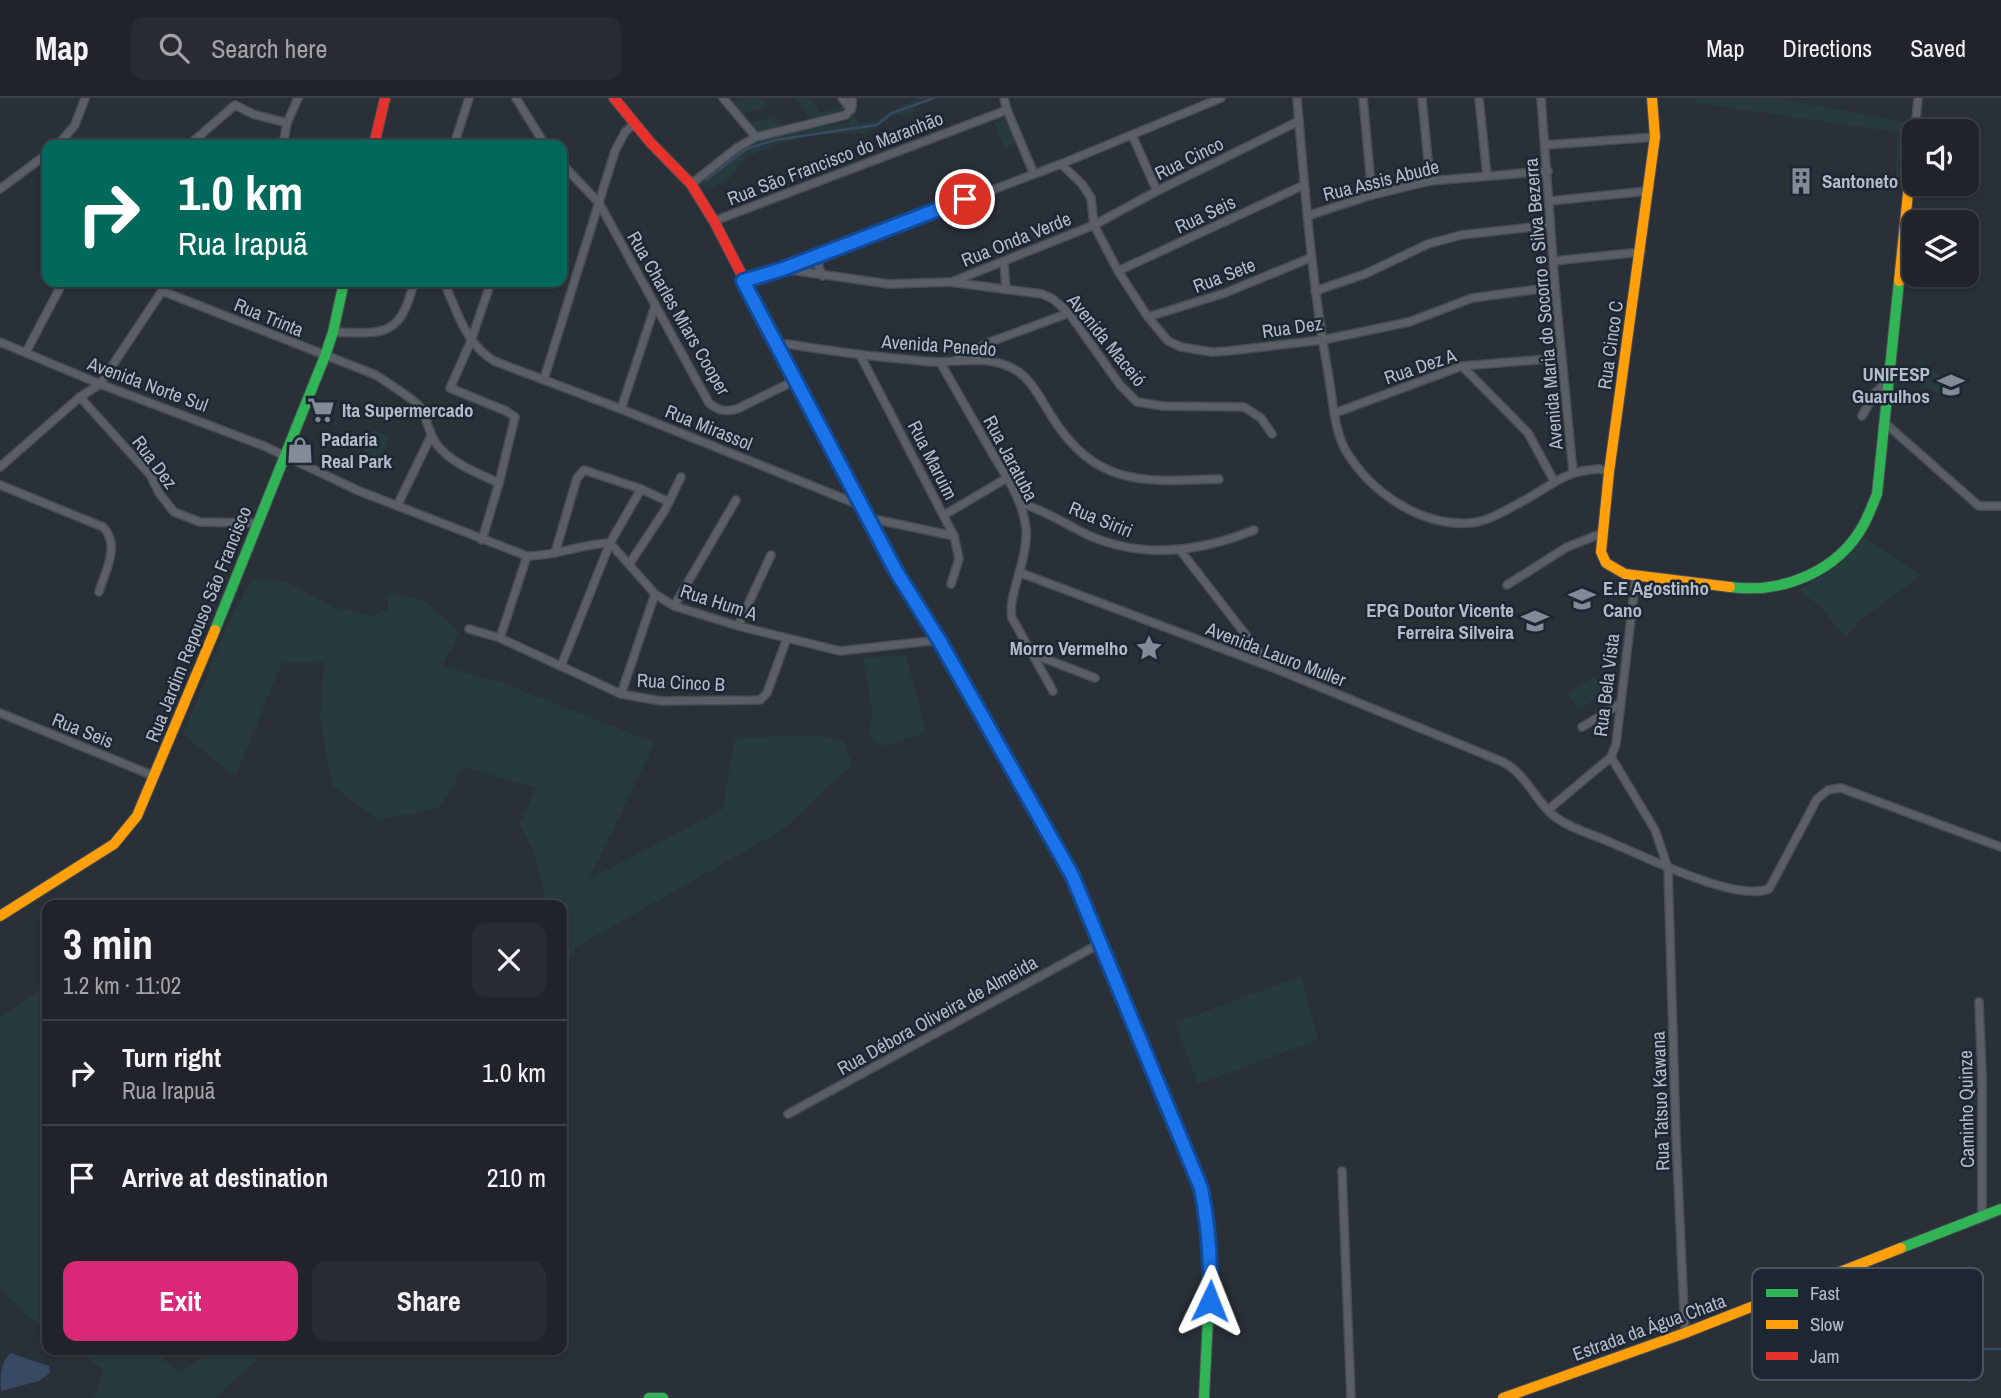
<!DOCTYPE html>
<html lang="en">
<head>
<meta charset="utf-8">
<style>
	body { margin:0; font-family:"Archivo Narrow",sans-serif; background:#282c32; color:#f1f3f6; height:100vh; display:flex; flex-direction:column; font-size:26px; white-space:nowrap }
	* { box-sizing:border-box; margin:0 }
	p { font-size:23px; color:#a2a4a8 }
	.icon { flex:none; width:38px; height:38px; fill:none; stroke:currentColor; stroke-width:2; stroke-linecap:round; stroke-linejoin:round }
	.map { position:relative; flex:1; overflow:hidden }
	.side { position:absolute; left:42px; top:802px; width:525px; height:455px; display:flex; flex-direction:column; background:#20242a; border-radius:14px; box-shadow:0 2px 5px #0004,0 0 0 2px #3d4147 }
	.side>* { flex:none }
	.hud { position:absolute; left:42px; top:42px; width:525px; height:147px; border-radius:14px; box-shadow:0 2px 5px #0004,0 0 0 2px #3d4147; background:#00695c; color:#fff; overflow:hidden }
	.fabs { position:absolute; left:1902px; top:21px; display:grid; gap:14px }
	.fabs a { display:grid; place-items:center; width:77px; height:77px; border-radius:14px; background:#20242a; box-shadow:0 2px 5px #0004,0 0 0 2px #3d4147; font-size:35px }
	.pin { position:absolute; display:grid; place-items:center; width:60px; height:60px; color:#fff; margin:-30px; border:4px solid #fff; border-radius:50%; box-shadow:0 2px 7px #0007 }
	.me { position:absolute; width:77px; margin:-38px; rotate:2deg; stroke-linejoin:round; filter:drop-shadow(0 0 5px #0008) }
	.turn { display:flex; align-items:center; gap:24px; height:147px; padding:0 21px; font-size:32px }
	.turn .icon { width:91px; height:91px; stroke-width:2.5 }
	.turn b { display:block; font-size:49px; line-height:60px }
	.round { display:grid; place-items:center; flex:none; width:74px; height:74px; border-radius:14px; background:#282c32 }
	.summary { display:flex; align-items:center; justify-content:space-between; height:119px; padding:0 21px }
	h1 { font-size:42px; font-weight:800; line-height:52px }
	.action { display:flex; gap:14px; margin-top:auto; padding:14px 21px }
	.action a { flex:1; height:80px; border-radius:14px; background:#db2777; color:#fff; font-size:28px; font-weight:800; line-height:80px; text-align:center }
	.action a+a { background:#282c32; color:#f1f3f6 }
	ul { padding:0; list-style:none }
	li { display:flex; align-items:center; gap:21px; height:105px; padding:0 21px; border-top:2px solid #3d4147 }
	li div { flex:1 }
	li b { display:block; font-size:26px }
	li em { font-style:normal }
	header { display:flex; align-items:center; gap:42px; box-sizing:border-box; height:98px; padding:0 35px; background:#20242a; border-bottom:2px solid #3d4147 }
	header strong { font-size:33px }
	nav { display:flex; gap:38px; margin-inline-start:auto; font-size:24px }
	.search { width:490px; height:63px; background:#282c32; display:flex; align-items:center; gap:18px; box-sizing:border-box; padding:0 24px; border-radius:14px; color:#a2a4a8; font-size:26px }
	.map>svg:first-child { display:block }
	.green { fill:#273a3e }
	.water { fill:#384963 }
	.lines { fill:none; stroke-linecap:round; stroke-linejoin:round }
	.stream { stroke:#384963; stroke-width:2.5 }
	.street-casing { stroke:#484c53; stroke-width:10 }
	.fast-casing { stroke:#484c53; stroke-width:12 }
	.slow-casing { stroke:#484c53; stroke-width:12 }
	.jam-casing { stroke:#484c53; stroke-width:12 }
	.street { stroke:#5a5e66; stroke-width:7 }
	.fast { stroke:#30b455; stroke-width:10 }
	.slow { stroke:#ff9f0a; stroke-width:10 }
	.jam { stroke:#e5322d; stroke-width:10 }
	.route-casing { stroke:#114b97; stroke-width:18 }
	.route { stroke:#1a73e8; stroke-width:12 }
	.labels { text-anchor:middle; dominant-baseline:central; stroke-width:5; stroke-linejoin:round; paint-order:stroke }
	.street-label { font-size:19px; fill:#b4bcc9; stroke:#1d2633 }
	.poi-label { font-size:19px; font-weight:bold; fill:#b4bcc9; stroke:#1d2633; text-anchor:start }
	.key { fill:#1d2633; stroke:#4a5360; stroke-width:2 }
	.key-label { font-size:19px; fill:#b4bcc9 }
</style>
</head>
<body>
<header>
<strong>Map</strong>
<div class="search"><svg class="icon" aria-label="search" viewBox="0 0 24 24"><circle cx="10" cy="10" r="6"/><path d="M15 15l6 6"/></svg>Search here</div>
<nav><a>Map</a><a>Directions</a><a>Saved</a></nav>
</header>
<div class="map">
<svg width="2001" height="1300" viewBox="0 0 2001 1300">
	<rect width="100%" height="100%" fill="#2a3038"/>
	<!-- green -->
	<g class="green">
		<path d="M 743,0 L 762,0 L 768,8 L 741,16 L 731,3 Z"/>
		<path d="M 795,0 L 810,0 L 820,15 L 844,8 L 844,12 L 812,22 Z"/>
		<path d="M 918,0 L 937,0 L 916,8 L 911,18 L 907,20 L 898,16 L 890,18 L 864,36 L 816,35 L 777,46 L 746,60 L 729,81 L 709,91 L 700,84 L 702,79 L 747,46 L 809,29 L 849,26 L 851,18 L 854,18 L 859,26 L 882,21 L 886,16 Z"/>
		<path d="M 1696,0 L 1774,0 L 1907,24 L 1901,81 L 1896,84 L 1897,34 L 1696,5 Z"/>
		<path d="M 775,18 L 783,29 L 756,36 L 749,26 Z"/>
		<path d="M 1003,21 L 1006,22 L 1015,46 L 1004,50 L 994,24 Z"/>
		<path d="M 1919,261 L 1945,282 L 1949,289 L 1943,298 L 1925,289 L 1918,272 Z"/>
		<path d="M 372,332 L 389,338 L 377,371 L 360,363 Z"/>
		<path d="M 1864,439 L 1921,477 L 1859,523 L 1846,540 L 1820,508 L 1798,492 C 1826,479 1845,463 1864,439 Z"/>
		<path d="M 251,482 L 285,483 L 333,509 L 371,518 L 388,511 L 388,495 L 426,503 L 459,535 L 442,568 L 503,585 L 655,645 L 589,781 L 722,712 L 735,640 L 815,637 L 843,643 L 852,666 L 784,731 L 576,849 L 562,879 L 562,807 L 539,807 L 545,796 L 534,754 L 520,726 L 536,690 L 464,669 L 439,710 L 379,722 L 332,688 L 320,620 L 324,564 L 282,565 L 235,679 L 183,636 L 225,533 Z"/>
		<path d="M 906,557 L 926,634 L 887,648 L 874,643 L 869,634 L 872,613 L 863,560 Z"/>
		<path d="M 1595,578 L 1606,595 L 1578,612 L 1567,595 Z"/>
		<path d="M 1301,878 L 1318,942 L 1198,986 L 1175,925 Z"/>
		<path d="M 39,892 L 47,892 L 47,1232 L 27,1218 L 0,1190 L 0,920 Z"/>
		<path d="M 75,1251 L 155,1251 L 179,1276 L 215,1251 L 268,1251 L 215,1300 L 94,1300 L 104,1272 Z"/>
	</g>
	<!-- water -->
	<path class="water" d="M 10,1255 L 49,1268 L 50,1275 L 39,1283 L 1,1293 C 0,1278 0,1267 10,1255 Z"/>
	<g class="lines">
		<!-- stream -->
		<g class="stream">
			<path d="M 706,82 L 746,51 L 775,42 L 877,27 L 892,15 L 934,0"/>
			<path d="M 1916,1270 L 1965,1251 L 2001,1251"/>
		</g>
		<defs>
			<g id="street">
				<path d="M 516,0 L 545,47"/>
				<path d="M 723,0 L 756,39"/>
				<path d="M 842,0 L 851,12"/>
				<path d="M 1004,0 L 1007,12 L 1034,76"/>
				<path d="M 1297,0 C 1305,94 1312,187 1329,280 C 1333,303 1334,332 1346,353 C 1371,394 1419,428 1469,425 C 1488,424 1506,412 1523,403 C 1546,391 1562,375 1589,372 C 1597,371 1603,370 1609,374"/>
				<path d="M 1363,0 L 1372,97"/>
				<path d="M 1422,0 L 1430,83"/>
				<path d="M 1479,0 L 1487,78"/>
				<path d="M 1541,0 L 1555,189 L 1573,374"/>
				<path d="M 1915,33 L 1918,0"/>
				<path d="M 1132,37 L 1157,93"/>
				<path d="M 58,47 L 75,27 L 85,0"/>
				<path d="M 189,47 L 235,7 L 253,16 L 287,25"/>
				<path d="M 283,47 L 287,25 L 298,0"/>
				<path d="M 454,47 L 469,0"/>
				<path d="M 1545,47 L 1655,39"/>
				<path d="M 562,66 L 599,105 L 709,305 C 719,313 725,314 737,311 L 796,282"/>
				<path d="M 1061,66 L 1082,86 L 1091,100 L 1094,127 L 1118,173 L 1148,219 L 1168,243 L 1181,249 L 1212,254 L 1228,253 L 1322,242 L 1409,224 L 1472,200 L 1555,189"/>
				<path d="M 691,86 L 738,49 L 756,39 L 846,17 L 852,9 L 852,0"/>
				<path d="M 0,91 L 47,56"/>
				<path d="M 1549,103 L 1648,93"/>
				<path d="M 1307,118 L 1372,97 L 1430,83 L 1548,73"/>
				<path d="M 714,123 L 1007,12"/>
				<path d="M 822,155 L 818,167 L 823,178"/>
				<path d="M 1553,163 L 1641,154"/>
				<path d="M 1004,164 L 1006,191"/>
				<path d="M 783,171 L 889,186 L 950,184 L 1042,196 L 1053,201 L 1069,215 L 1120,287 L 1137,304 L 1163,308 L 1244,309 L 1261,320 L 1272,336"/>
				<path d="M 1118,173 L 1304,87"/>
				<path d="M 743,183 L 783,171 L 1061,66 L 1221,0"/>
				<path d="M 954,183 L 1094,127 L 1157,93 L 1299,23"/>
				<path d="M 444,184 C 457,213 465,245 494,263 L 621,311 L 862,408"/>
				<path d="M 162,193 L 376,277 C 383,282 417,303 420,309 C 428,321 428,336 438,348 C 454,367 478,375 499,385"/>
				<path d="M 1315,193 L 1365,176 L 1428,146 L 1461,137 L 1550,127"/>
				<path d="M 1148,219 L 1225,195 L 1310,160"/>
				<path d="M 333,234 C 385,236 400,239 414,184"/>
				<path d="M 0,244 L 100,286 L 264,348 L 359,393 L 527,458 C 556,458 581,446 610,445 L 655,496 L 674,508 L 738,528 L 840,553 L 939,542"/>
				<path d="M 778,247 L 787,246 C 825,252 864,258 903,261 C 915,262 928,264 940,264 C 965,263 989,258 1012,270 C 1031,279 1041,302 1052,319 C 1096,389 1145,384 1219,381"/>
				<path d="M 26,254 L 63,184"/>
				<path d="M 860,257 L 954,438 L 959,461 L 951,486"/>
				<path d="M 958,260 L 990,244 L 1069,215"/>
				<path d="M 940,264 C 957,294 974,323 991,353 C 1005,377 1023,402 1026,430 C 1029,460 1007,498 1012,520 L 1053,593"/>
				<path d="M 1462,268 L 1528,335 L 1554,383"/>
				<path d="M 544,281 L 615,53 L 625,34 L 635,25"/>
				<path d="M 80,299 L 151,378 L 159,395 L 174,414 L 200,424 L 259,425"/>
				<path d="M 621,311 L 655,208"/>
				<path d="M 1335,315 L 1462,268 L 1561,260"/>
				<path d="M 1862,318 L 1875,295 L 1889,282"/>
				<path d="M 1885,325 L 1979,408 L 2001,408"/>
				<path d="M 0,369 L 80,299 L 100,286 L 162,193 L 162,184"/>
				<path d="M 0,387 L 103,429 C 121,447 105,473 99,494"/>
				<path d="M 1020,405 C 1045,412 1065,426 1088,437 C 1142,461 1200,454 1254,432"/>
				<path d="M 397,408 L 431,338"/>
				<path d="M 944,417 L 1007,380"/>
				<path d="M 869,420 L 954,438"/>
				<path d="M 482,442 L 499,385 L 515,319 L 506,313 L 450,290 L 471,243 L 491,184"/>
				<path d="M 1180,452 L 1270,568"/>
				<path d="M 555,455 L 577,380 L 584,372 L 641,391 L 669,404"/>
				<path d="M 630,465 L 665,412 L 681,379"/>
				<path d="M 1021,475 L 1271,569 L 1503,664 C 1528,677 1536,706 1558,721 C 1574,732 1595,737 1612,745 C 1646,759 1735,804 1769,791 L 1817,701 L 1828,692 L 1841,690 L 2001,749"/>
				<path d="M 1507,487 L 1567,449 L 1603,435"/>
				<path d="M 674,508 L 736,402"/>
				<path d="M 738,528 L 771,457"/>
				<path d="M 469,531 L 500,540 L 621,596 L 661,603 L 760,602 L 767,595 L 787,540"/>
				<path d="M 500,540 L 527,458"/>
				<path d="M 1033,556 L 1095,580"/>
				<path d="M 561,568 L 610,445 L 641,391"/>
				<path d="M 621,596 L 655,496"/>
				<path d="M 0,615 L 154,678"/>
				<path d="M 1582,629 L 1620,606"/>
				<path d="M 1611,659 L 1655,732 L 1668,770 L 1676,1039 L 1685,1235"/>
				<path d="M 1549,711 L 1611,659 L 1616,646 L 1636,478"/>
				<path d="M 1979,904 L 1982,976 L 1982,1119"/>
				<path d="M 788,1016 L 1101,845"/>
				<path d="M 1342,1073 L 1351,1300"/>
			</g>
			<g id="fast">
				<path d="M 1730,489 C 1782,496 1838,474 1864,426 C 1869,416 1873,406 1877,396 L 1899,183"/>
				<path d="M 215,532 L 325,258 L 333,234 L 344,184"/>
				<path d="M 1085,808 L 1201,1090 L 1209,1126 L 1211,1158 L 1204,1300"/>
				<path d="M 1901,1150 L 2001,1111"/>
				<path d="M 649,1300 L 663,1300"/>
			</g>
			<g id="slow">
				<path d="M 1652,0 L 1655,39 L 1609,374 L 1601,454 L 1606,465 L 1625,476 L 1730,489"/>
				<path d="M 1899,183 L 1914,37"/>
				<path d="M 811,311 L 897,475 L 939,542 L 1052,739 L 1085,808"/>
				<path d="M 0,818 L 114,746 L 137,718 L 215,532"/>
				<path d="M 1503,1300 L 1685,1235 L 1901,1150"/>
			</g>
			<g id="jam">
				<path d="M 614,0 L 650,44 L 691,86 L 714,123 L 811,311"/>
				<path d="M 374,47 L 385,0"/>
			</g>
		</defs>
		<!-- street casing -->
		<use href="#street" class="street-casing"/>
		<!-- fast casing -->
		<use href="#fast" class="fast-casing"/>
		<!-- slow casing -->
		<use href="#slow" class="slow-casing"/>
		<!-- jam casing -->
		<use href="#jam" class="jam-casing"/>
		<!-- street -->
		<use href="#street" class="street"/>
		<!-- fast -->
		<use href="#fast" class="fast"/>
		<!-- slow -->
		<use href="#slow" class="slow"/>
		<!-- jam -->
		<use href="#jam" class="jam"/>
	</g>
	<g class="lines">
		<defs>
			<path id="route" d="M 965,101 L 783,171 L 743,183 L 897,475 L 939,542 L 1072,777 L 1201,1090 C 1209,1129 1211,1164 1210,1203"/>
		</defs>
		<!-- route casing -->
		<use href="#route" class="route-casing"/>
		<!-- route -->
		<use href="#route" class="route"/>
	</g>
	<!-- icons -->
	<defs>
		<symbol id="building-bare" viewBox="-9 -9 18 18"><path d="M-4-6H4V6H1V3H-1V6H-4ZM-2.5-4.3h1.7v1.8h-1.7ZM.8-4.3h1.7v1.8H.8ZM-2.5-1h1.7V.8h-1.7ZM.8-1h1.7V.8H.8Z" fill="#848b96" stroke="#1d2633" stroke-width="2.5" paint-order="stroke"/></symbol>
		<symbol id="university-bare" viewBox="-9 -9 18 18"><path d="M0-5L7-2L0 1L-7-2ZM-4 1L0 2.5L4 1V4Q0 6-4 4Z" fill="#848b96" stroke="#1d2633" stroke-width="2.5" paint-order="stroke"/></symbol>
		<symbol id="supermarket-bare" viewBox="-9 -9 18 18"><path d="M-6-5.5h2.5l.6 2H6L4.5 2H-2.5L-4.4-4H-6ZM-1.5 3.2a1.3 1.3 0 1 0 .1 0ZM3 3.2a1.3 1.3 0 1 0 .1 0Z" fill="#848b96" stroke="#1d2633" stroke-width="2.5" paint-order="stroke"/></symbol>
		<symbol id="shop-bare" viewBox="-9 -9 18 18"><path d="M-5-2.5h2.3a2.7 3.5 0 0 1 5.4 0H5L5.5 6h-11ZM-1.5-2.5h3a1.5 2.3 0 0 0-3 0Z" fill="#848b96" stroke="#1d2633" stroke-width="2.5" paint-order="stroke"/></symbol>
		<symbol id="school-bare" viewBox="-9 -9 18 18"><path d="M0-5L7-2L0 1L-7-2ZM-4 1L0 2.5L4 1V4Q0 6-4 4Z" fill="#848b96" stroke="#1d2633" stroke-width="2.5" paint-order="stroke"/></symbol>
		<symbol id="sight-bare" viewBox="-9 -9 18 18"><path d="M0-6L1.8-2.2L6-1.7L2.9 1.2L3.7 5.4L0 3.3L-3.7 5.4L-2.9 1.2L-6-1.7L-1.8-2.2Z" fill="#848b96" stroke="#1d2633" stroke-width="2.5" paint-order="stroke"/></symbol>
	</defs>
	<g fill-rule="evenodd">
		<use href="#building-bare" x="1782" y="64" width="38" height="38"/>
		<use href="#university-bare" x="1932" y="268" width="38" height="38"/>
		<use href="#supermarket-bare" x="302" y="293" width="38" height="38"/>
		<use href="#shop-bare" x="281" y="333" width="38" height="38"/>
		<use href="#school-bare" x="1563" y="482" width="38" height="38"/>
		<use href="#school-bare" x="1516" y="504" width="38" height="38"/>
		<use href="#sight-bare" x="1130" y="531" width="38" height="38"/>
	</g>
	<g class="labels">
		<!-- street labels -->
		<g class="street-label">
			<text transform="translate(835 60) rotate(-21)">Rua São Francisco do Maranhão</text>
			<text transform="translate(1189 60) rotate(-26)">Rua Cinco</text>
			<text transform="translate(1381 82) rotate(-14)">Rua Assis Abude</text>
			<text transform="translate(1205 116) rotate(-25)">Rua Seis</text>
			<text transform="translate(1016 141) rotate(-22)">Rua Onda Verde</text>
			<text transform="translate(1224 177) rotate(-21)">Rua Sete</text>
			<text transform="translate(1543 206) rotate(-95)">Avenida Maria do Socorro e Silva Bezerra</text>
			<text transform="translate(679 215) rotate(60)">Rua Charles Miars Cooper</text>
			<text transform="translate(269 219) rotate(22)">Rua Trinta</text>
			<text transform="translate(1292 229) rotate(-8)">Rua Dez</text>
			<text transform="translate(1107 242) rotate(51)">Avenida Maceió</text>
			<text transform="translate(939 247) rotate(4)">Avenida Penedo</text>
			<text transform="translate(1610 247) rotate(-82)">Rua Cinco C</text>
			<text transform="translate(1420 268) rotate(-19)">Rua Dez A</text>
			<text transform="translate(148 286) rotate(20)">Avenida Norte Sul</text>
			<text transform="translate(709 329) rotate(22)">Rua Mirassol</text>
			<text transform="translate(1011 360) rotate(62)">Rua Jaratuba</text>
			<text transform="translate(933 362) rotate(63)">Rua Maruim</text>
			<text transform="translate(155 364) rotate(53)">Rua Dez</text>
			<text transform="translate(1101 421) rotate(22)">Rua Siriri</text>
			<text transform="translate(719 504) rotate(18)">Rua Hum A</text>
			<text transform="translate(198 526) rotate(-68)">Rua Jardim Repouso São Francisco</text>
			<text transform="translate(1276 556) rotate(21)">Avenida Lauro Muller</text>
			<text transform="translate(681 584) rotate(3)">Rua Cinco B</text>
			<text transform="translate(1606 587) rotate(-83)">Rua Bela Vista</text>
			<text transform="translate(83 632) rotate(22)">Rua Seis</text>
			<text transform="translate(937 917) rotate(-29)">Rua Débora Oliveira de Almeida</text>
			<text transform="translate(1660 1003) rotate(-92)">Rua Tatsuo Kawana</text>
			<text transform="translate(1966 1011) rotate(-91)">Caminho Quinze</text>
			<text transform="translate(1649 1229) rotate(-20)">Estrada da Água Chata</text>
		</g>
		<!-- poi labels -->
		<g class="poi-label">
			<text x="1822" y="83">Santoneto</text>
			<text x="1930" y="276" text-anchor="end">UNIFESP<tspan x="1930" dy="22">Guarulhos</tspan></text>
			<text x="342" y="312">Ita Supermercado</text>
			<text x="321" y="341">Padaria<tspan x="321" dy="22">Real Park</tspan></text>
			<text x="1603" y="490">E.E Agostinho<tspan x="1603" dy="22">Cano</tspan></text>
			<text x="1514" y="512" text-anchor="end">EPG Doutor Vicente<tspan x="1514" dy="22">Ferreira Silveira</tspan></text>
			<text x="1128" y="550" text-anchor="end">Morro Vermelho</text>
		</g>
	</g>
	<!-- legend -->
	<rect x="1752" y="1170" width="231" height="112" rx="10" class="key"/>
	<rect x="1766" y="1191" width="32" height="8" fill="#30b455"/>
	<rect x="1766" y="1222" width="32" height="9" fill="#ff9f0a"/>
	<rect x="1766" y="1254" width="32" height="8" fill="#e5322d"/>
	<g class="key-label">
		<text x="1810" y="1202">Fast</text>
		<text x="1810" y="1233">Slow</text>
		<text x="1810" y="1265">Jam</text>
	</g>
</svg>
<div class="fabs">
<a><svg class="icon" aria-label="sound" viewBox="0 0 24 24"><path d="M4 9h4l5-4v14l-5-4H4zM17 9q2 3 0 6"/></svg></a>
<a><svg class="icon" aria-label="layers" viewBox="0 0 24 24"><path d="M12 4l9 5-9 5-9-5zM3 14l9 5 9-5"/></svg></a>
</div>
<div class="pin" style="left:965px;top:101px;background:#d93025"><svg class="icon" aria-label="arrive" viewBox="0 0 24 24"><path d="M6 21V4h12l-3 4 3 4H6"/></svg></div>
<svg class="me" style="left:1210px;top:1203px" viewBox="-20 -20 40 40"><path d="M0-17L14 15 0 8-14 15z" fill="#1a73e8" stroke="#fff" stroke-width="4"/></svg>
<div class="hud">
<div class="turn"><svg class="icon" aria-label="right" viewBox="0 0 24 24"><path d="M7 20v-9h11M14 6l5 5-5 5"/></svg><div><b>1.0 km</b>Rua Irapuã</div></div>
</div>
<section class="side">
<div class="summary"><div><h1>3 min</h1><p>1.2 km · 11:02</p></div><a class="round"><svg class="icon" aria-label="close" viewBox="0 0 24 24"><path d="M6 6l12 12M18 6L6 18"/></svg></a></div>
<ul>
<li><svg class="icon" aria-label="right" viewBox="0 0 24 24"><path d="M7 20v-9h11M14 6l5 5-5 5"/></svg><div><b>Turn right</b><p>Rua Irapuã</p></div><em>1.0 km</em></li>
<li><svg class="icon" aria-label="arrive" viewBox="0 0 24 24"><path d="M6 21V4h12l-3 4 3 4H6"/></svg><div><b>Arrive at destination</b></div><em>210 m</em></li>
</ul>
<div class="action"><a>Exit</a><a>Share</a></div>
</section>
</div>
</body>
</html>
